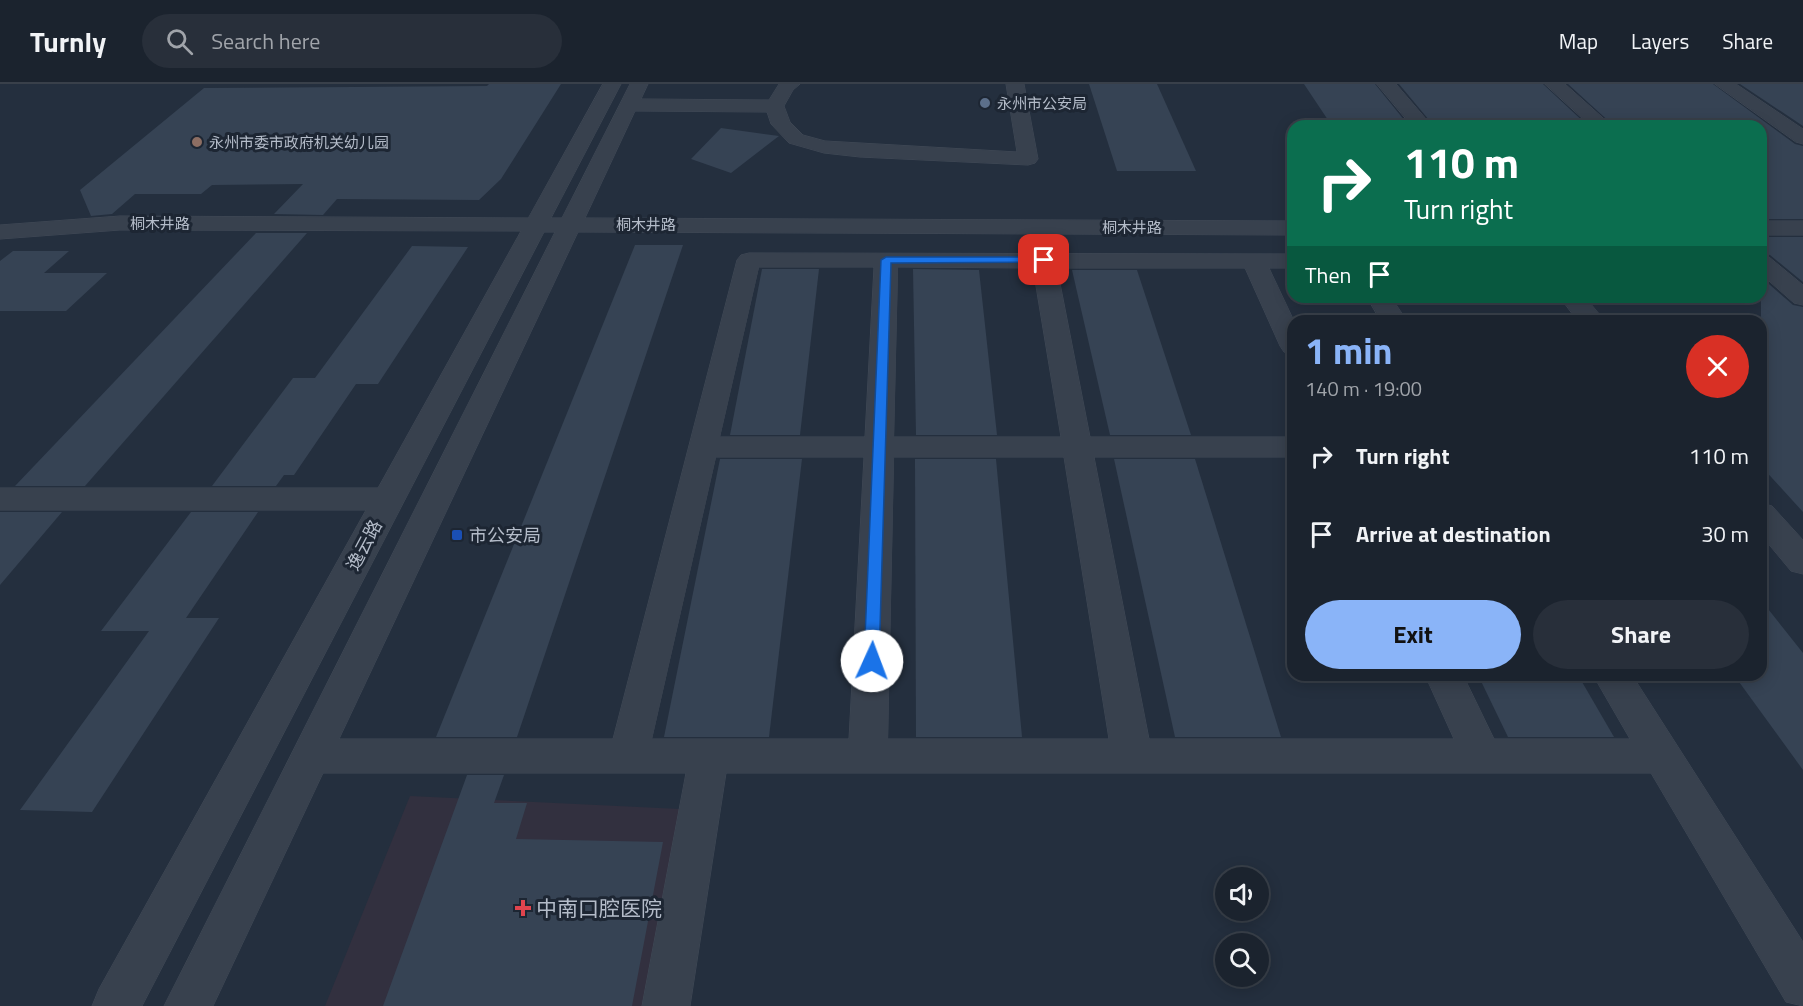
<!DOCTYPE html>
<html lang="en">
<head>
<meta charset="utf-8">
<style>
	body { margin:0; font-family:"Titillium Web","Noto Sans SC",sans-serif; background:#282f3a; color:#f1f3f6; height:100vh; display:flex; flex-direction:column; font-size:22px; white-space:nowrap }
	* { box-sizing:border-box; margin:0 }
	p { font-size:20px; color:#a0a4aa }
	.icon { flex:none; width:33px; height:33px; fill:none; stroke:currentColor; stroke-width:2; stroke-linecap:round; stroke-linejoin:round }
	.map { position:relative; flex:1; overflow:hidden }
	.drawer { position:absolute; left:1287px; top:231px; width:480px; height:366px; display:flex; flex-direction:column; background:#1b232e; border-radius:18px; box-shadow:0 3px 15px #0003,0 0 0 2px #39404a }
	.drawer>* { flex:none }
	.banner { position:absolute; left:1287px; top:36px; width:480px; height:183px; border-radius:18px; box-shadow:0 3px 15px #0003,0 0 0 2px #39404a; background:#0b6e4f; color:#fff; overflow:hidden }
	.tools { position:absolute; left:1215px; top:783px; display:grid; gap:12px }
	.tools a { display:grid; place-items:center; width:54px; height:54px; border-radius:50%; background:#1b232e; box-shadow:0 3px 15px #0003,0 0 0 2px #39404a; font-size:30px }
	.pin { position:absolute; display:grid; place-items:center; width:51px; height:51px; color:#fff; margin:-26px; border-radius:12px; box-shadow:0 3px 9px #0006 }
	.me { position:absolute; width:66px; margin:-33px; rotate:2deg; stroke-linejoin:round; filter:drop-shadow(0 0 4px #0008) }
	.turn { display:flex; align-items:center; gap:21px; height:126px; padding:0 18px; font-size:27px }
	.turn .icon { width:78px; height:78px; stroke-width:2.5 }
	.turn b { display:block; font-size:42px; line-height:51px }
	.then { display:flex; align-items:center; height:57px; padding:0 18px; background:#0003; gap:12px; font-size:22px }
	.round { display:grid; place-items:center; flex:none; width:63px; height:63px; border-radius:32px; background:#282f3a }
	.overview { display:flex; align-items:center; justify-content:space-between; height:102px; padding:0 18px }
	h1 { font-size:36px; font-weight:700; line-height:45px; color:#8ab4f8 }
	.primary-button { display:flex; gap:12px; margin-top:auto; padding:12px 18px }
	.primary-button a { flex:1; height:69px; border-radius:36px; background:#8ab4f8; color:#111; font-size:24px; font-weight:700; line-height:69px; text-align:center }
	.primary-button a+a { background:#282f3a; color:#f1f3f6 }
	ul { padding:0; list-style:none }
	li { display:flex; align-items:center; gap:18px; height:78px; padding:0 18px }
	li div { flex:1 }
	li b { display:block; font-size:22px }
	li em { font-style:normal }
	header { display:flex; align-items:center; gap:36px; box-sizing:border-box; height:84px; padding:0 30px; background:#1b232e; border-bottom:2px solid #39404a }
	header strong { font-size:28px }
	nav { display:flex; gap:33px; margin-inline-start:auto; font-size:21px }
	.search { width:420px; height:54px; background:#282f3a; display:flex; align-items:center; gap:15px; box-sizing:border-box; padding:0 21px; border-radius:33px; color:#a0a4aa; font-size:22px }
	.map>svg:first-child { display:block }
	.medical { fill:#32303f }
	.building { fill:#364354 }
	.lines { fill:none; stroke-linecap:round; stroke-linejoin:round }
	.minor-casing { stroke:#414a57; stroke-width:1 }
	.minor { fill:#38414e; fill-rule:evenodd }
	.route { fill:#1a73e8; stroke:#114b97; stroke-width:1.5 }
	.service-dot { fill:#5c6f8a; stroke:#1d2633; stroke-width:2 }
	.education-dot { fill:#8d6e63; stroke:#1d2633; stroke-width:2 }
	.transit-dot { fill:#1a4fb4; stroke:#1d2633; stroke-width:2 }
	.health-dot { fill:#e0444e; stroke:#1d2633; stroke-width:2 }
	.labels { text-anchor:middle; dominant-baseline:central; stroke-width:6; stroke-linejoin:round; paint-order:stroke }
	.far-poi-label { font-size:15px; fill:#b4bcc9; stroke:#1d2633; text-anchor:start }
	.far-street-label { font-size:15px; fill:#b4bcc9; stroke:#1d2633 }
	.poi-label { font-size:18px; fill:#b4bcc9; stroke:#1d2633; text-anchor:start }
	.street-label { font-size:18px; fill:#b4bcc9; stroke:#1d2633 }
	.near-poi-label { font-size:21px; fill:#b4bcc9; stroke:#1d2633; text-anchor:start }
</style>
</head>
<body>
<header>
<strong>Turnly</strong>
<div class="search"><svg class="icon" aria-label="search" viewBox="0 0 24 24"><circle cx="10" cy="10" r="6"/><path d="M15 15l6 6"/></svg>Search here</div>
<nav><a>Map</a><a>Layers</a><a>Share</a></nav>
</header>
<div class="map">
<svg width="1803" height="922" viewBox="0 0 1803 922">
	<rect width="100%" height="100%" fill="#242f3e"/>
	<!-- medical -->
	<path class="medical" d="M 410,712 L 701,726 L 662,922 L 325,922 Z"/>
	<!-- building -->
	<g class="building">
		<path d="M 489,0 L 561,0 L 501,95 L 479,116 L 337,115 L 323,131 L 274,130 L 303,100 L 212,101 L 201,110 L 135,110 L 112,130 L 91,132 L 80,106 L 204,4 L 487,2 Z"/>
		<path d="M 1089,0 L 1157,0 L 1196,87 L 1117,87 Z"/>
		<path d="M 1304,0 L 1375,0 L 1409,42 L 1332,42 Z"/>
		<path d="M 1399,0 L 1543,0 L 1588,42 L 1434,42 Z"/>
		<path d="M 1568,0 L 1713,0 L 1795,60 L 1803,62 L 1803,135 L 1761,135 L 1761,42 L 1614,42 Z"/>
		<path d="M 1740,0 L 1803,0 L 1803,42 Z"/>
		<path d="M 721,44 L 779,52 L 731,89 L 691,75 Z"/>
		<path d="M 256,149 L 307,149 L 85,402 L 15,402 Z"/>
		<path d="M 1761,153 L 1803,153 L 1803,198 L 1770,171 L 1761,169 Z"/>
		<path d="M 635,161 L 683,161 L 517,653 L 436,653 Z"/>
		<path d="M 412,162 L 468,163 L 378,300 L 356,300 L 294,391 L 284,391 L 276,402 L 212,402 L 293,294 L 315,294 Z"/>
		<path d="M 13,167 L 69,167 L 44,189 L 107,189 L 66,227 L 0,227 L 0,177 Z"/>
		<path d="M 762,185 L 819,185 L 800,351 L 730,351 Z"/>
		<path d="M 913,185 L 979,186 L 997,351 L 916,351 Z"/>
		<path d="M 1072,186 L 1137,186 L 1191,351 L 1110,351 Z"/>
		<path d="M 1761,193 L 1793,221 L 1803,223 L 1803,428 L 1761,382 Z"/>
		<path d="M 720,375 L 802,375 L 769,653 L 664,653 Z"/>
		<path d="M 915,375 L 996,375 L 1022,653 L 916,653 Z"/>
		<path d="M 1114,375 L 1195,375 L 1281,653 L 1175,653 Z"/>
		<path d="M 0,428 L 62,428 L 0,501 Z"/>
		<path d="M 191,428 L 258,428 L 186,534 L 219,534 L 92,728 L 20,726 L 149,547 L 101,547 Z"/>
		<path d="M 1761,516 L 1803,569 L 1803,686 L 1734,591 L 1761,591 Z"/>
		<path d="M 1478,591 L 1578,591 L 1614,653 L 1508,653 Z"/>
		<path d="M 467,691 L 504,691 L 494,719 L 527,719 L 516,755 L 663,758 L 632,922 L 383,922 Z"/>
	</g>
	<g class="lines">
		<defs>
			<g id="minor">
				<path d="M 603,0 L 621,0 L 551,134 L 562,134 L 630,0 L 648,0 L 641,15 L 769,16 L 779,0 L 800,0 L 793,6 L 784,22 L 790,38 L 803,51 L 825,57 L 1017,68 L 1006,0 L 1024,0 L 1038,75 L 1035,79 L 1028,81 L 860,73 L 824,69 L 789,59 L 771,40 L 767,28 L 635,27 L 585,134 L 1293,137 L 1293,151 L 578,148 L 339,655 L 613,655 L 737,176 L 741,171 L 749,169 L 1293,170 L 1293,184 L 1269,184 L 1294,237 L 1293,270 L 1284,268 L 1280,262 L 1245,184 L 1057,184 L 1090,353 L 1293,353 L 1293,373 L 1094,373 L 1149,655 L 1454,655 L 1425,591 L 1463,591 L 1494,655 L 1630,655 L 1593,591 L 1632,591 L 1803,858 L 1803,922 L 1786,918 L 1651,689 L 726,689 L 690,922 L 642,922 L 686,689 L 323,689 L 213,922 L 164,922 L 555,148 L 544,148 L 142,922 L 92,922 L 99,905 L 366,426 L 0,426 L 0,404 L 378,404 L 521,147 L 120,146 L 0,155 L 0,141 L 120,132 L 528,134 ZM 759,183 L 874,183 L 865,353 L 720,353 ZM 898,183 L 1033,184 L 1061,353 L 894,353 ZM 716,373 L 864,373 L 849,655 L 652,655 ZM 894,373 L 1064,373 L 1109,655 L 888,655 Z"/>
				<path d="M 1377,0 L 1396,0 L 1432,42 L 1412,42 Z"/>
				<path d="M 1545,0 L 1565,0 L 1612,42 L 1591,42 Z"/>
				<path d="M 1715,0 L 1736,0 L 1803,45 L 1803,60 L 1796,58 Z"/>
				<rect x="1761" y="137" width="42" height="14"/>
				<path d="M 1761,171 L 1769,173 L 1803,201 L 1803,221 L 1794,219 L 1761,190 Z"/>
				<path d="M 1367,213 L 1391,213 L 1407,237 L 1381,237 Z"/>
				<path d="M 1560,213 L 1585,213 L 1605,237 L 1578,237 Z"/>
				<path d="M 1761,419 L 1772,422 L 1803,456 L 1803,490 L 1791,487 L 1761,451 Z"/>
			</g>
		</defs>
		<!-- minor casing -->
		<use href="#minor" class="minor-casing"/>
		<!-- minor -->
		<use href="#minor" class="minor"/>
	</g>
	<!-- route -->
	<path class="route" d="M 1044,173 L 1047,174 L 1047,178 L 891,179 L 879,577 L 877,582 L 866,582 L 864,577 L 881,176 L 886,173 Z"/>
	<!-- markers -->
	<circle class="service-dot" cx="985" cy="19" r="6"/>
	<circle class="education-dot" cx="197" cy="58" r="6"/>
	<rect class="transit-dot" x="451" y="445" width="12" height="12" rx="3"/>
	<path class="health-dot" d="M520 815h6v6h6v6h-6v6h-6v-6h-6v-6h6z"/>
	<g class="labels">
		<!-- far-poi labels -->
		<g class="far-poi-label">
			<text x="997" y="19">永州市公安局</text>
			<text x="209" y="58">永州市委市政府机关幼儿园</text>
		</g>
		<!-- far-street labels -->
		<g class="far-street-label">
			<text x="160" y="139">桐木井路</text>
			<text x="646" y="140">桐木井路</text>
			<text x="1132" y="143">桐木井路</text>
		</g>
		<!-- poi labels -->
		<g class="poi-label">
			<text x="469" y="451">市公安局</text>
		</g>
		<!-- street labels -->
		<g class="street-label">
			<text transform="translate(364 461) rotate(-62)">逸云路</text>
		</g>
		<!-- near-poi labels -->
		<g class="near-poi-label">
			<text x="536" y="824">中南口腔医院</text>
		</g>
	</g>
</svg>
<div class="tools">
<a><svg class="icon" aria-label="sound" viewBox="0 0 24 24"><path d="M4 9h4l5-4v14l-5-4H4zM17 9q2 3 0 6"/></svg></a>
<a><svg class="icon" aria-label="search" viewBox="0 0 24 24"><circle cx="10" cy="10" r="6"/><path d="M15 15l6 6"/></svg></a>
</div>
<div class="pin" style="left:1044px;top:176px;background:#d93025"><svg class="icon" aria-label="arrive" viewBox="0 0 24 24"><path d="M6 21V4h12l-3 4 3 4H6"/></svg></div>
<svg class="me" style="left:872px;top:577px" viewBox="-20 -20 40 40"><circle r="19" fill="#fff"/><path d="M0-13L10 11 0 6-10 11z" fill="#1a73e8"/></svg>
<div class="banner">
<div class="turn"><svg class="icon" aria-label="right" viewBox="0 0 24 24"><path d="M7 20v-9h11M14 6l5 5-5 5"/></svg><div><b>110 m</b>Turn right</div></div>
<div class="then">Then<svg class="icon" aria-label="arrive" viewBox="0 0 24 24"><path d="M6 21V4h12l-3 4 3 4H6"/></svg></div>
</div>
<section class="drawer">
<div class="overview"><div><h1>1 min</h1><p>140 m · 19:00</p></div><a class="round" style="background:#d93025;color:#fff"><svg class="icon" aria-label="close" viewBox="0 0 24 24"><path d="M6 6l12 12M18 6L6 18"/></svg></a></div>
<ul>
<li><svg class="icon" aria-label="right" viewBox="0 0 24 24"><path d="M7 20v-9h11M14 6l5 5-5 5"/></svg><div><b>Turn right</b></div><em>110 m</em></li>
<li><svg class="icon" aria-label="arrive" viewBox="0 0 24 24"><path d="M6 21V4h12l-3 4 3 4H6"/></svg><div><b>Arrive at destination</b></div><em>30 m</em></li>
</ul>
<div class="primary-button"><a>Exit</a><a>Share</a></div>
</section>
</div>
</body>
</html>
